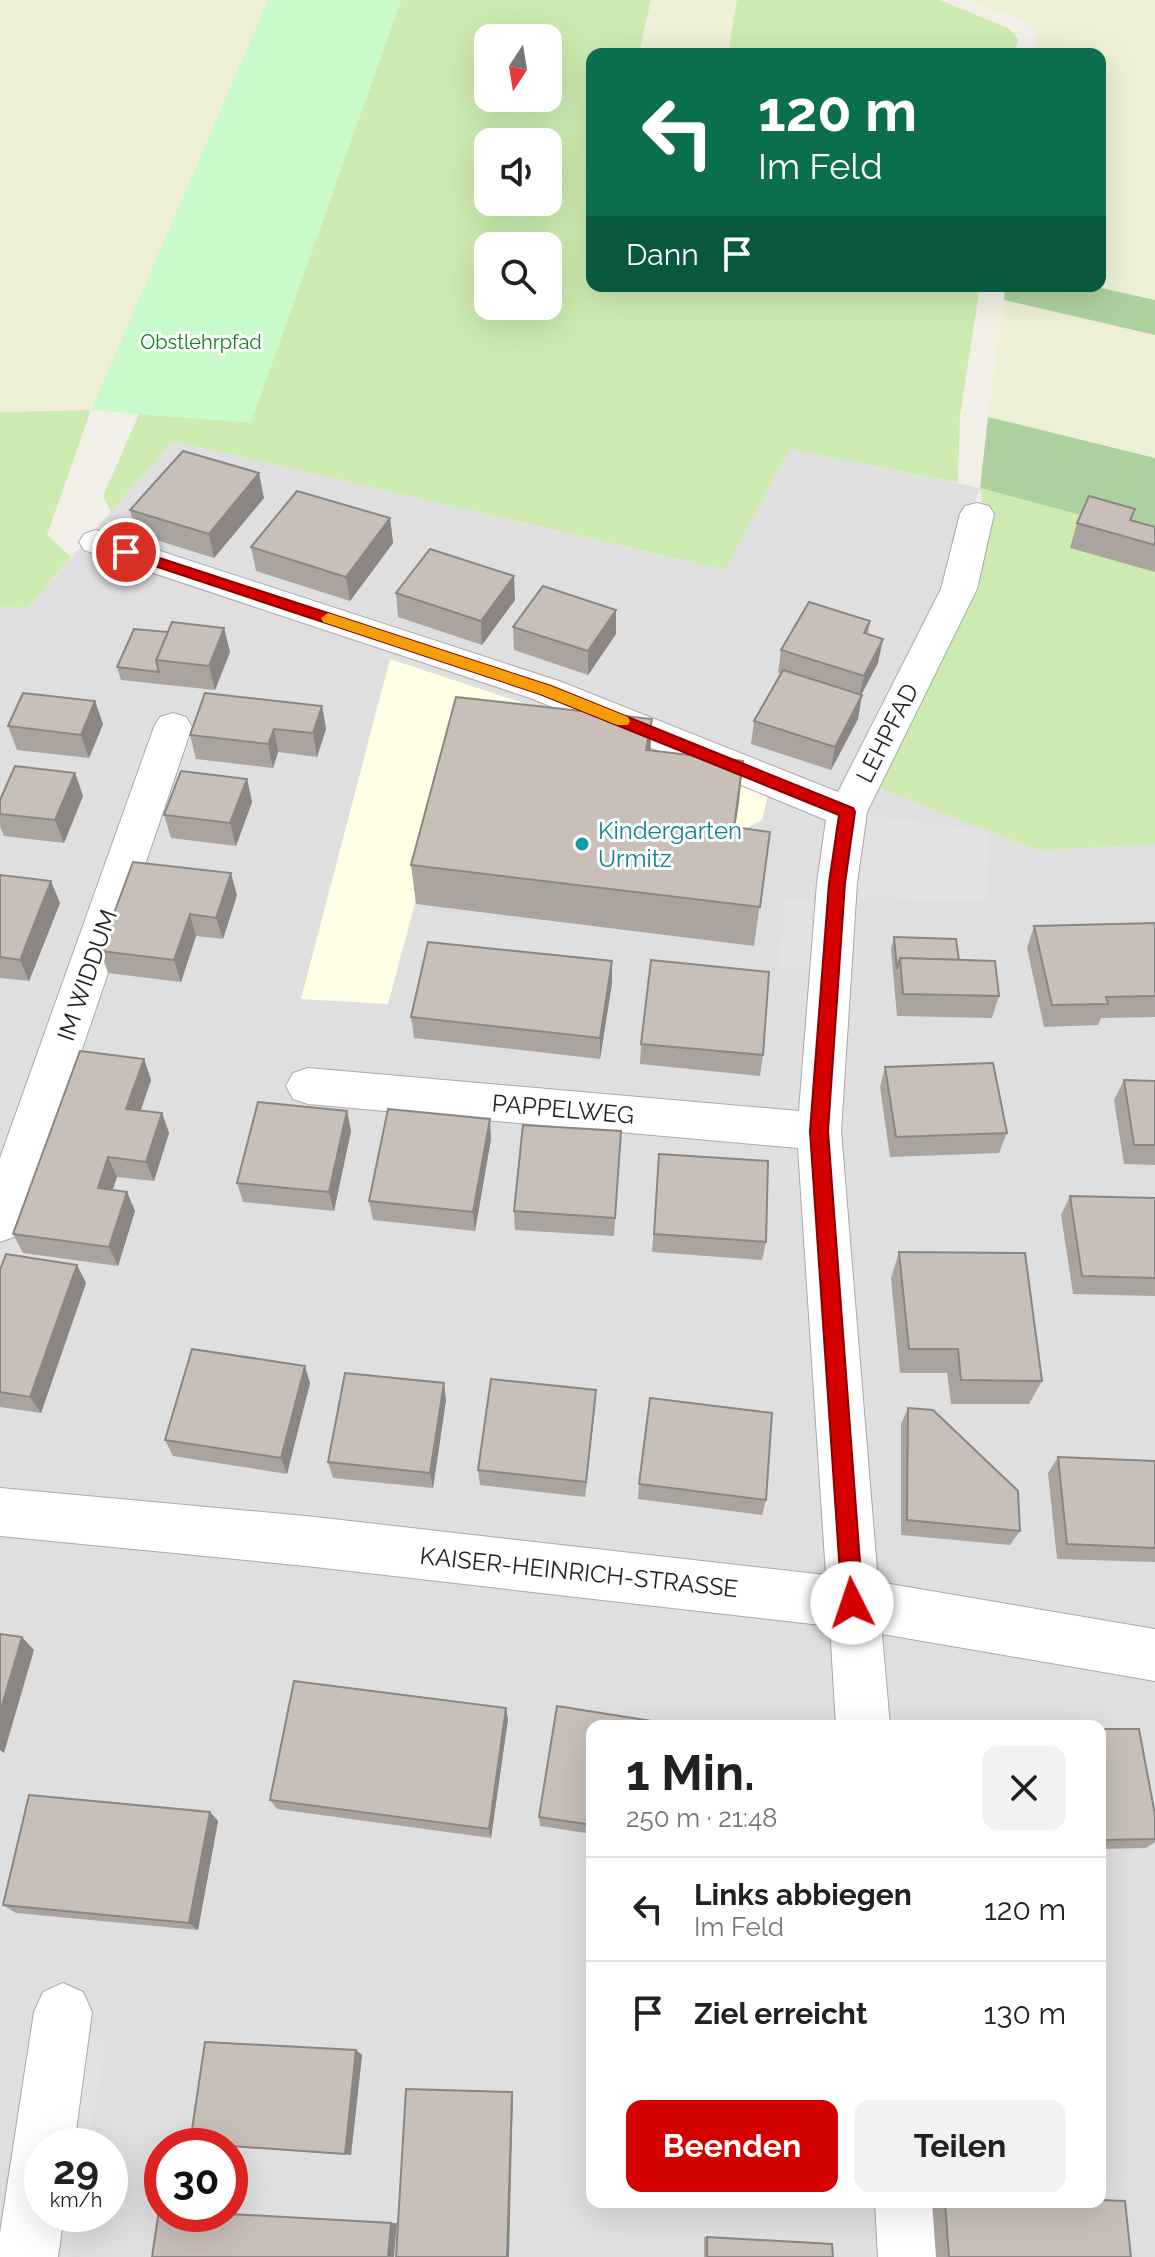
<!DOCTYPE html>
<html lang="de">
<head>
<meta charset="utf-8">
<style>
	body { margin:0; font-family:Raleway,sans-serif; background:#f2f2f2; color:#202124; height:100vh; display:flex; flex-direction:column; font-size:30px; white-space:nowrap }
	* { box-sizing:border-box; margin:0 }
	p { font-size:26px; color:#757577 }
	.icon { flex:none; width:44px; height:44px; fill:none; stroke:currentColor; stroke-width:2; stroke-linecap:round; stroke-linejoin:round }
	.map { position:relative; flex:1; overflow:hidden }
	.drawer { position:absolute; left:586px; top:1720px; width:520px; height:488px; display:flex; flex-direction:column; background:#fff; border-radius:16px; box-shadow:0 8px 32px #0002 }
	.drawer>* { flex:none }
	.hud { position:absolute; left:586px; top:48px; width:520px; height:244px; border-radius:16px; box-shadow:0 8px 32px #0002; background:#0b6e4f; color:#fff; overflow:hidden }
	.needle { width:52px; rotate:192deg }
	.buttons { position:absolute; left:474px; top:24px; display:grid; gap:16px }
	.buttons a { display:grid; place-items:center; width:88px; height:88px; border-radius:16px; background:#fff; box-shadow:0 8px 32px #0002; font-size:40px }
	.speed { position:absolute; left:24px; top:2128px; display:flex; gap:16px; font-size:40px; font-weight:700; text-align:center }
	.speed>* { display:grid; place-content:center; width:104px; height:104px; border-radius:50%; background:#fff; box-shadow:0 8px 32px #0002; line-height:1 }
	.speed small { font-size:20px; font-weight:400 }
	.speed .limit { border:12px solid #d22; background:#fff; color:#111 }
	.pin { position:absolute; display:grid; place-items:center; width:68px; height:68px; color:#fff; margin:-34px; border:4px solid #fff; border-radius:50%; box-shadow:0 2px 8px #0007 }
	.me { position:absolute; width:88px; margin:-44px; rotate:356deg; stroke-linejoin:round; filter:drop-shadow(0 0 6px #0008) }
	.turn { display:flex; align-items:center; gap:28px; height:168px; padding:0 40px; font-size:36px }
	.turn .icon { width:104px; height:104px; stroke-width:2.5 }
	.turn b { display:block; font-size:56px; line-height:68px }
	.then { display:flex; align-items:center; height:76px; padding:0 40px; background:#0003; gap:16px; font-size:30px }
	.round { display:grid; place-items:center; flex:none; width:84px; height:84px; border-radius:16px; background:#f2f2f2 }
	.overview { display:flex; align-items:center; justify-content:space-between; height:136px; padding:0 40px }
	h1 { font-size:48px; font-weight:700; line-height:60px }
	.cta { display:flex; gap:16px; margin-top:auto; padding:16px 40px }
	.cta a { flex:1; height:92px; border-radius:16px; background:#d40000; color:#fff; font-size:32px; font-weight:700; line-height:92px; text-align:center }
	.cta a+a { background:#f2f2f2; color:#202124 }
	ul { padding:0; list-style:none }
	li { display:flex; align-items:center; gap:24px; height:104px; padding:0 40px; border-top:2px solid #e0e0e0 }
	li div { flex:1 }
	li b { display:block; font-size:30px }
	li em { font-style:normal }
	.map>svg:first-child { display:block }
	.residential { fill:#e0dfdf; fill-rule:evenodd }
	.education { fill:#ffffe5 }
	.farmland { fill:#eef0d5 }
	.grass { fill:#cdebb0; fill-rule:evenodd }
	.forest { fill:#add19e }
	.park { fill:#c8facc }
	.parking { fill:#e2e2e2 }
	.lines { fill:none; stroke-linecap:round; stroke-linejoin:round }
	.minor-casing { stroke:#a9a9a9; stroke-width:2 }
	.minor { fill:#fff; fill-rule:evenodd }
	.wall { fill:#aba49e }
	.shaded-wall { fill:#8b8681 }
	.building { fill:#c7bfb8; stroke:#8b8681; stroke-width:2 }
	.route { fill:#d40000; stroke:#8a0000; stroke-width:2 }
	.slow { fill:#f59e0b }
	.culture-dot { fill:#0f9aa8; stroke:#fff; stroke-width:3 }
	.labels { text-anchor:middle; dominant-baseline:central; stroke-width:6; stroke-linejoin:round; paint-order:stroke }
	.far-park-label { font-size:20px; fill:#0c8416; stroke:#fff }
	.street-label { font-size:24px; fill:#222; stroke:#fff }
	.culture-label { font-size:24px; fill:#0d838f; stroke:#fff; text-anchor:start }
</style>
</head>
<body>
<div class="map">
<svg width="1155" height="2257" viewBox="0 0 1155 2257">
	<rect width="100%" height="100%" fill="#f2efe9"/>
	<!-- residential -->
	<path class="residential" d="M 173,441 L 724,570 L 789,449 L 980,488 L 871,785 L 1040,851 L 1155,844 L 1155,2257 L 0,2257 L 0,607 L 27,608 ZM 592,1726 L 1100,1726 L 1100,2202 L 592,2202 ZM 42,2146 L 110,2146 L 110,2214 L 42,2214 ZM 162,2146 L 230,2146 L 230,2214 L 162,2214 Z"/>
	<!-- education -->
	<path class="education" d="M 390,659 L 632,739 L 768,795 L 762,820 L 734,834 L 459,738 L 388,1004 L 301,999 Z"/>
	<!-- farmland -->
	<g class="farmland">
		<path d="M 0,0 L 268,0 L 91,410 L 0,412 Z"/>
		<path d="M 651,0 L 737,0 L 728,54 L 639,54 Z"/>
		<path d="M 970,0 L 1155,0 L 1155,300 L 1092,286 L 1100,286 L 1100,54 L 1035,54 L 1037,34 L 1028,23 Z"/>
		<path d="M 1004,300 L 1155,335 L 1155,458 L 988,417 Z"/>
	</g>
	<!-- grass -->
	<g class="grass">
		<path d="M 401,0 L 651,0 L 639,54 L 592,54 L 592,286 L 686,289 L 687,286 L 980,286 L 960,416 L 958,483 L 789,449 L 725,570 L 173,441 L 111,512 L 103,496 L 139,414 L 251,422 ZM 488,38 L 548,38 L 548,98 L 488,98 ZM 488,142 L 548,142 L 548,202 L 488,202 ZM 488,246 L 548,246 L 548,306 L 488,306 Z"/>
		<path d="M 737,0 L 940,0 L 1008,28 L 1018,39 L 1015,54 L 728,54 Z"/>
		<path d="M 91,410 L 47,535 L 71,557 L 27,608 L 0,607 L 0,412 Z"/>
		<path d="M 980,488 L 1155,535 L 1155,844 L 1040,851 L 871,785 L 985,525 Z"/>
	</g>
	<!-- forest -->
	<g class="forest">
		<path d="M 1005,286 L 1092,286 L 1155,300 L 1155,335 L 1004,300 Z"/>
		<path d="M 988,417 L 1155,458 L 1155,535 L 980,488 Z"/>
	</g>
	<!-- park -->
	<path class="park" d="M 268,0 L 401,0 L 251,423 L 91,410 Z"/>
	<!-- parking -->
	<g class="parking">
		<path d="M 863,815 L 987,831 L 986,902 L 857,896 Z"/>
		<path d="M 786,899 L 815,902 L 809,970 L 779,965 Z"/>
		<path d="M 53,2037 L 106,2039 L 88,2146 L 42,2146 L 42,2214 L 77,2214 L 70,2257 L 14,2257 Z"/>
	</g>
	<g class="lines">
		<defs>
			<g id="minor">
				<path d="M 977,503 L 989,506 L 994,514 L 977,589 L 867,812 L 857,883 L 841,1131 L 878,1582 L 1155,1629 L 1155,1681 L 882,1634 L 890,1726 L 836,1726 L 830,1626 L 306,1566 L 0,1536 L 0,1488 L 306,1516 L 826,1575 L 798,1148 L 308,1104 L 293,1099 L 286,1086 L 293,1073 L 308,1068 L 799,1111 L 817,883 L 826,820 L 533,699 L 84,550 L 79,542 L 84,534 L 96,530 L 108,534 L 559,681 L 838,792 L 941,589 L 960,514 L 965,506 Z"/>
				<path d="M 173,713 L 186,717 L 192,727 L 23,1222 L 16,1236 L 0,1242 L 0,1158 L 154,727 L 160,717 Z"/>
				<path d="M 63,1983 L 83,1992 L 92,2012 L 74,2146 L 42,2146 L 42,2214 L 64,2214 L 58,2257 L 0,2257 L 0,2233 L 34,2012 L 43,1992 Z"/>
				<path d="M 875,2202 L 935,2202 L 940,2257 L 878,2257 Z"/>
			</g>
		</defs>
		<!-- minor casing -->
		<use href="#minor" class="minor-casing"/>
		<!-- minor -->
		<use href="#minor" class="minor"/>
	</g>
	<!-- wall -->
	<g class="wall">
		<path d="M 264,498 L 214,558 L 137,534 L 130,510 Z"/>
		<path d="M 390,518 L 393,543 L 350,601 L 256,571 L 251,547 Z"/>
		<path d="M 1131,521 L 1155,527 L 1155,572 L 1070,548 L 1077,523 Z"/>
		<path d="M 396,593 L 515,600 L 482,645 L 398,617 Z"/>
		<path d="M 870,621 L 868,635 L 878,663 L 861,695 L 858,719 L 831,770 L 751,744 L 754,721 L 781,674 L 778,673 L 781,650 Z"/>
		<path d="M 513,627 L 616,634 L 588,675 L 514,650 Z"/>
		<path d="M 224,628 L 230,652 L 215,690 L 121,680 L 117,667 L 168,632 Z"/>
		<path d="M 95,701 L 103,724 L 89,758 L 17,750 L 8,726 Z"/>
		<path d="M 322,706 L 326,729 L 317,757 L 278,752 L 273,768 L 196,759 L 190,735 Z"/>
		<path d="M 650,751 L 743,761 L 735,827 L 770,832 L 754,946 L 416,904 L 411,865 Z"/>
		<path d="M 75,773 L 83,796 L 64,843 L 4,836 L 0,827 L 0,800 Z"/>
		<path d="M 247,779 L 252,802 L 236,846 L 171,838 L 164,815 Z"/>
		<path d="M 0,875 L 60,903 L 29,981 L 0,978 Z"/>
		<path d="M 237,895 L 223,939 L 196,936 L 181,982 L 108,973 L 100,951 Z"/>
		<path d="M 1155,923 L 1155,1017 L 1101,1018 L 1098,1025 L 1044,1027 L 1027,948 L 1034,926 Z"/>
		<path d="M 894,937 L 959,960 L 999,996 L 992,1018 L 897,1016 L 891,949 Z"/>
		<path d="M 612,983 L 600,1059 L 414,1038 L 411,1017 Z"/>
		<path d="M 641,1044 L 763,1055 L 760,1076 L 640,1064 Z"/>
		<path d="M 144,1059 L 151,1080 L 141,1110 L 162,1113 L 169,1133 L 154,1181 L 117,1177 L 112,1190 L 127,1192 L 135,1211 L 118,1266 L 23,1253 L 13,1234 Z"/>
		<path d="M 885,1067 L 1007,1133 L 999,1153 L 890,1157 L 880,1087 Z"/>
		<path d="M 1124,1080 L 1155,1081 L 1155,1165 L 1124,1164 L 1114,1100 Z"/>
		<path d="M 347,1111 L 351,1131 L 334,1211 L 243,1202 L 237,1183 Z"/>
		<path d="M 621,1131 L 614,1236 L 515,1230 L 514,1211 Z"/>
		<path d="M 491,1139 L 475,1231 L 373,1220 L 369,1201 Z"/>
		<path d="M 659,1154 L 766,1242 L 762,1260 L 652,1252 Z"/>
		<path d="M 1070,1196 L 1155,1198 L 1155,1296 L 1073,1294 L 1061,1215 Z"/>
		<path d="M 899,1252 L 1042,1381 L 1029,1404 L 951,1404 L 947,1373 L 900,1373 L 891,1278 Z"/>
		<path d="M 77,1265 L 86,1283 L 41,1413 L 0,1407 L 0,1270 Z"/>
		<path d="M 310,1383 L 287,1474 L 173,1456 L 165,1440 Z"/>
		<path d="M 596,1390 L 595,1406 L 585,1497 L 480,1485 L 478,1470 Z"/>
		<path d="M 446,1400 L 433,1488 L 333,1478 L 328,1462 Z"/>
		<path d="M 908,1408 L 1020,1531 L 1010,1545 L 901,1535 L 901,1424 Z"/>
		<path d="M 1058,1457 L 1155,1461 L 1155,1562 L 1057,1559 L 1048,1473 Z"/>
		<path d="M 639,1484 L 766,1500 L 762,1515 L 638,1499 Z"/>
		<path d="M 508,1719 L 491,1838 L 277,1809 L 270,1800 Z"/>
		<path d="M 592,1726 L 592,1834 L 540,1826 L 539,1817 Z"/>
		<path d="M 1100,1729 L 1155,1839 L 1155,1842 L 1146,1848 L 1100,1849 Z"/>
		<path d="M 210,1812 L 218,1821 L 198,1930 L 16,1913 L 3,1905 Z"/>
		<path d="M 356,2050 L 362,2055 L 351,2155 L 230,2147 L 230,2146 L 200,2145 L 190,2143 Z"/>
		<path d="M 932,2202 L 1100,2202 L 1131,2257 L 936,2257 Z"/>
		<path d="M 704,2237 L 832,2244 L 833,2257 L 704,2257 Z"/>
	</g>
	<!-- shaded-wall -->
	<g class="shaded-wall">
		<path d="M 259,473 L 264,498 L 214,558 L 209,534 Z"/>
		<path d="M 390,518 L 393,543 L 350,601 L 346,577 Z"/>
		<path d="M 514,576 L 515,600 L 482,645 L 481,621 Z"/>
		<path d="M 616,610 L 616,634 L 588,675 L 588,651 Z"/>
		<path d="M 224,628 L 230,652 L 215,690 L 209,666 Z"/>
		<path d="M 883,639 L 878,663 L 859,699 L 864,676 Z"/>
		<path d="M 862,695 L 858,719 L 831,770 L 835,747 Z"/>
		<path d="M 95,701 L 103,724 L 89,758 L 81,735 Z"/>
		<path d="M 322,706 L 326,729 L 317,757 L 313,733 Z"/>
		<path d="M 652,719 L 650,759 L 646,750 Z"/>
		<path d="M 274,729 L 278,752 L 273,768 L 268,744 Z"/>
		<path d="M 743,761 L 739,802 L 729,867 L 734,827 Z"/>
		<path d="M 75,773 L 83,796 L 64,843 L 55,820 Z"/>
		<path d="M 247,779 L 252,802 L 236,846 L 230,823 Z"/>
		<path d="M 231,873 L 237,895 L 223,939 L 216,918 Z"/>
		<path d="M 51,881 L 60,903 L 29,981 L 20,960 Z"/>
		<path d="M 190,914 L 196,936 L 181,982 L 174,960 Z"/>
		<path d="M 612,961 L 612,983 L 600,1059 L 600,1038 Z"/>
		<path d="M 144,1059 L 151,1080 L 134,1129 L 126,1109 Z"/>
		<path d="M 347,1111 L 351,1131 L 334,1211 L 329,1192 Z"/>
		<path d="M 162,1113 L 169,1133 L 154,1181 L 146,1162 Z"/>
		<path d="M 490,1119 L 491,1139 L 475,1231 L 473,1212 Z"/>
		<path d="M 108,1157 L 117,1177 L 107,1207 L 98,1188 Z"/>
		<path d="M 127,1192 L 135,1211 L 118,1266 L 109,1247 Z"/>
		<path d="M 77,1265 L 86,1283 L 41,1413 L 30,1397 Z"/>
		<path d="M 305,1366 L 310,1383 L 287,1474 L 281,1458 Z"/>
		<path d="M 444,1383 L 446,1400 L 433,1488 L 430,1473 Z"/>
		<path d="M 596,1390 L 595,1406 L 585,1497 L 586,1482 Z"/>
		<path d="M 22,1637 L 34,1650 L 4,1753 L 0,1750 L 0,1712 Z"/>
		<path d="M 506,1708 L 508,1719 L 491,1838 L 489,1829 Z"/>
		<path d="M 210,1812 L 218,1821 L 198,1930 L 189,1923 Z"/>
		<path d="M 356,2050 L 362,2055 L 351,2155 L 345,2154 Z"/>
		<path d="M 512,2092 L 513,2095 L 509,2257 L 507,2257 Z"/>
		<path d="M 391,2223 L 397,2223 L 394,2257 L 388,2257 Z"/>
	</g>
	<!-- building -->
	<g class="building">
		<path d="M 183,451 L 259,473 L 209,534 L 130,510 Z"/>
		<path d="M 297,491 L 390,518 L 346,577 L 251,547 Z"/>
		<path d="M 1089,496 L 1135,509 L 1130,520 L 1155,527 L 1155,545 L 1077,523 Z"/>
		<path d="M 430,549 L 514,576 L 481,621 L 396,593 Z"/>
		<path d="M 543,586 L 616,610 L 588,651 L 513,627 Z"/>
		<path d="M 809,602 L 870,621 L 864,633 L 883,639 L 864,676 L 781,650 Z"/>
		<path d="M 172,622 L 224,628 L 209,666 L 156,660 Z"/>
		<path d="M 134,629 L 168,632 L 156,660 L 159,672 L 117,667 Z"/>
		<path d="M 783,670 L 862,695 L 835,747 L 754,721 Z"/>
		<path d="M 23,693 L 95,701 L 81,735 L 8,726 Z"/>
		<path d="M 205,693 L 322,706 L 313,733 L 274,729 L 268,744 L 190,735 Z"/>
		<path d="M 456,697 L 652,719 L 646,750 L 743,761 L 734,827 L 770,832 L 760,907 L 411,865 Z"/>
		<path d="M 15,766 L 75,773 L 55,820 L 0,814 L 0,800 Z"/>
		<path d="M 181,771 L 247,779 L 230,823 L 164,815 Z"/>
		<path d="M 133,862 L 231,873 L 216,918 L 190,914 L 174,960 L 100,951 Z"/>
		<path d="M 0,875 L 51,881 L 20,960 L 0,957 Z"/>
		<path d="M 1155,923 L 1155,996 L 1106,997 L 1108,1004 L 1052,1005 L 1034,926 Z"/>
		<path d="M 894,937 L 956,939 L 959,960 L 900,958 L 897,969 Z"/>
		<path d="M 428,942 L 612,961 L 600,1038 L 411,1017 Z"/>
		<path d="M 900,958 L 995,961 L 999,996 L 903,994 Z"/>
		<path d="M 651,960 L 769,972 L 763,1055 L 641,1044 Z"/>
		<path d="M 80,1051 L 144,1059 L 126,1109 L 162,1113 L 146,1162 L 108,1157 L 98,1188 L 127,1192 L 109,1247 L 13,1234 Z"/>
		<path d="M 993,1063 L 1007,1133 L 896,1137 L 885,1067 Z"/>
		<path d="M 1124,1080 L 1155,1081 L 1155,1145 L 1134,1145 Z"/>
		<path d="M 258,1102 L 347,1111 L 329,1192 L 237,1183 Z"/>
		<path d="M 388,1109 L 490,1119 L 473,1212 L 369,1201 Z"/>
		<path d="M 523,1125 L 621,1131 L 615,1218 L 514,1211 Z"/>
		<path d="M 659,1154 L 768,1161 L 766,1242 L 654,1234 Z"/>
		<path d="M 1070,1196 L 1155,1198 L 1155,1278 L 1082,1276 Z"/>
		<path d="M 899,1252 L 1025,1253 L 1042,1381 L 961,1380 L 958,1349 L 909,1349 Z"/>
		<path d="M 6,1254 L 77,1265 L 30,1397 L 0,1392 L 0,1270 Z"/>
		<path d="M 192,1349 L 305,1366 L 281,1458 L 165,1440 Z"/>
		<path d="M 345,1373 L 444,1383 L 430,1473 L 328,1462 Z"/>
		<path d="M 491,1379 L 596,1390 L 586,1482 L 478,1470 Z"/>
		<path d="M 650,1398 L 772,1413 L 766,1500 L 639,1484 Z"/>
		<path d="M 908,1408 L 933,1410 L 1018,1491 L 1020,1531 L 907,1520 Z"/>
		<path d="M 1058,1457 L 1155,1461 L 1155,1548 L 1067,1544 Z"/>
		<path d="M 0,1634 L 22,1637 L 0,1712 Z"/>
		<path d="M 294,1681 L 506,1708 L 489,1829 L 270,1800 Z"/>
		<path d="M 557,1706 L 683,1726 L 592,1726 L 592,1825 L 539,1817 Z"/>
		<path d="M 1100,1729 L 1139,1729 L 1155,1815 L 1155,1839 L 1100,1840 Z"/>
		<path d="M 29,1795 L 210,1812 L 189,1923 L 3,1905 Z"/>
		<path d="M 205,2042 L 356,2050 L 345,2154 L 190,2143 Z"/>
		<path d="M 406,2089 L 512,2092 L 507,2257 L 396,2257 Z"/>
		<path d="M 1100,2200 L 1125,2201 L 1131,2257 L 949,2257 L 945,2202 L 1100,2202 Z"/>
		<path d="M 159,2210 L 162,2210 L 162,2214 L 230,2214 L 391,2223 L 388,2257 L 152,2257 Z"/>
		<path d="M 707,2237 L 832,2244 L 833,2257 L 707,2257 Z"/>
	</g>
	<!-- route -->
	<path class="route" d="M 126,547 L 551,686 L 853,808 L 855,812 L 845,883 L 828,1131 L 863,1603 L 860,1610 L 852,1614 L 845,1610 L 842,1603 L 810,1131 L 829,883 L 839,815 L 540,694 L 121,555 L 119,552 Z"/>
	<!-- slow -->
	<path class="slow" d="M 328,613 L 551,686 L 628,717 L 630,721 L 628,725 L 617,725 L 540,694 L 323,622 L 321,618 Z"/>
	<!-- markers -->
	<circle class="culture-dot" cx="582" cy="844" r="8"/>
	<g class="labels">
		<!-- far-park labels -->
		<g class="far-park-label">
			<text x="201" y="342">Obstlehrpfad</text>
		</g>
		<!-- street labels -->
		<g class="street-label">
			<text transform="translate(887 733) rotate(-63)">LEHPFAD</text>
			<text transform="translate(87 975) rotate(-71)">IM WIDDUM</text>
			<text transform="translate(563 1109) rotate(5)">PAPPELWEG</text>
			<text transform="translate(579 1572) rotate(6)">KAISER-HEINRICH-STRASSE</text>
		</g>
		<!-- culture labels -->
		<g class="culture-label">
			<text x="598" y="830">Kindergarten<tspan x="598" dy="28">Urmitz</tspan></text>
		</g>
	</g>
</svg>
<div class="buttons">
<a><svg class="needle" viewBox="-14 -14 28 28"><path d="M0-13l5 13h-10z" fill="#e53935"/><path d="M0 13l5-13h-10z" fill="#757577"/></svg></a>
<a><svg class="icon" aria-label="sound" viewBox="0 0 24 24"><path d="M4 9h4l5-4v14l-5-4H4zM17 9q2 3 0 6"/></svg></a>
<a><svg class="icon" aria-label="search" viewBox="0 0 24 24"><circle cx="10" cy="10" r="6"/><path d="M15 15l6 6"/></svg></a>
</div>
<div class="speed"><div>29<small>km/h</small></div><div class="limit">30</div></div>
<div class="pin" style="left:126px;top:552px;background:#d93025"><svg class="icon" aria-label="arrive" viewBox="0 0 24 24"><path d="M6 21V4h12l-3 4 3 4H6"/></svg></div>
<svg class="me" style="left:852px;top:1603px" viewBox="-20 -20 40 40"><circle r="19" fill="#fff"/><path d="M0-13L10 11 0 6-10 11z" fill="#d40000"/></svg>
<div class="hud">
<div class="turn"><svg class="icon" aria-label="left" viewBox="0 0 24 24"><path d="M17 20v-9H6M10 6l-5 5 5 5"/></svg><div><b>120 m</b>Im Feld</div></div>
<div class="then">Dann<svg class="icon" aria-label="arrive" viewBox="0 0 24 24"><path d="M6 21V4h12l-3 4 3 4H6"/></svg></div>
</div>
<section class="drawer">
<div class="overview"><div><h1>1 Min.</h1><p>250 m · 21:48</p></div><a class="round"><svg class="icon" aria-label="close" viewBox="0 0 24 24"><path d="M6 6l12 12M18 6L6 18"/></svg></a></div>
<ul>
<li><svg class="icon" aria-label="left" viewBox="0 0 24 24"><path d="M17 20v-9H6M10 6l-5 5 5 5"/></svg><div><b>Links abbiegen</b><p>Im Feld</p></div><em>120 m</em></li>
<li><svg class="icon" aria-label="arrive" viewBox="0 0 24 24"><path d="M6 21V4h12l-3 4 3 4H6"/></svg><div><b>Ziel erreicht</b></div><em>130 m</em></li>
</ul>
<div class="cta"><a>Beenden</a><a>Teilen</a></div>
</section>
</div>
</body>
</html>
